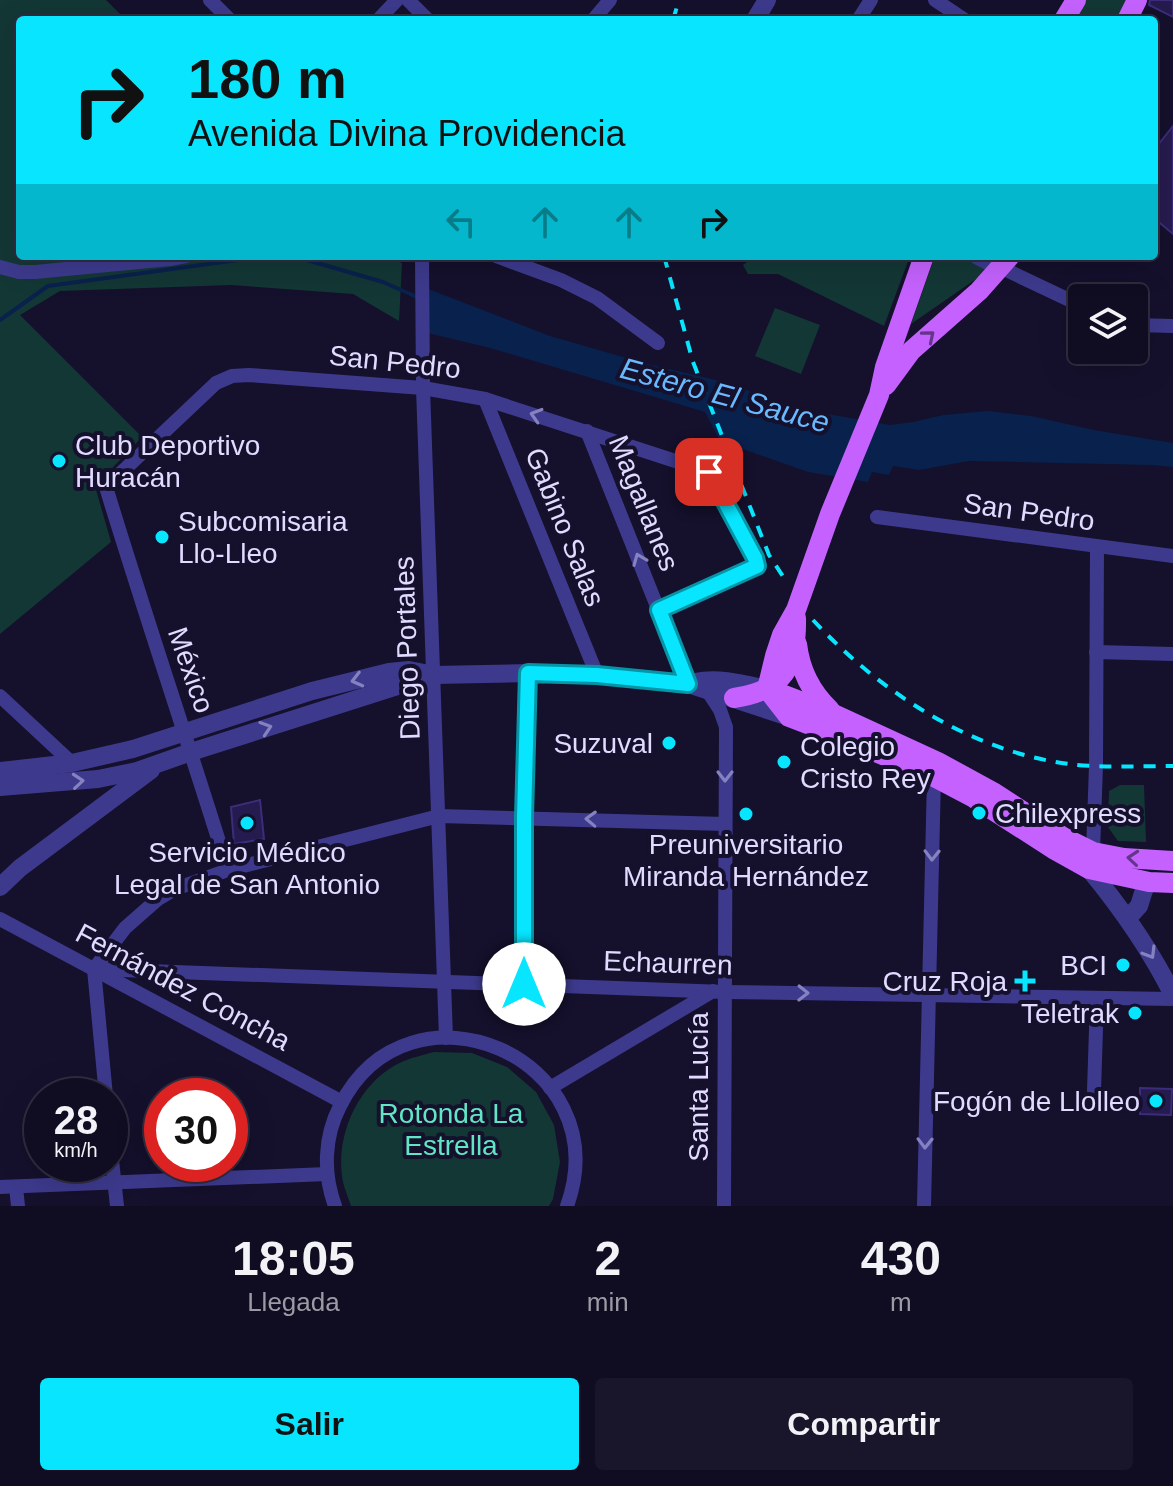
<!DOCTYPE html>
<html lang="es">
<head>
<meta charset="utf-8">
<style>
	body { margin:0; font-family:Helvetica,sans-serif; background:#19152a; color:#f1f3f6; height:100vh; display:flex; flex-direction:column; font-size:30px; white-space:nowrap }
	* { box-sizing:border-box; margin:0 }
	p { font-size:26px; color:#9c9ba5 }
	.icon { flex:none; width:44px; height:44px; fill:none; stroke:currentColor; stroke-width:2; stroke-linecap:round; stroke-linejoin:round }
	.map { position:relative; height:1206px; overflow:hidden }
	.panel { display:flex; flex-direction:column; background:#100c21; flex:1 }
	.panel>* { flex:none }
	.banner { position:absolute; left:16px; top:16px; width:1142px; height:244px; border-radius:8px; box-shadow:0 8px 32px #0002,0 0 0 2px #302c3f; background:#07e5ff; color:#111; overflow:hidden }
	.buttons { position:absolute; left:1068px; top:284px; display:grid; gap:16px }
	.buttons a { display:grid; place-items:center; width:80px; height:80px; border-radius:8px; background:#100c21; box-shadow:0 8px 32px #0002,0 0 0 2px #302c3f; font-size:40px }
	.speed { position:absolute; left:24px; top:1078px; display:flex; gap:16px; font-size:40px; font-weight:700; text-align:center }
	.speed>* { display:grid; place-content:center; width:104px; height:104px; border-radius:50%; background:#100c21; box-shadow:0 8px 32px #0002,0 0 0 2px #302c3f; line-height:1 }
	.speed small { font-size:20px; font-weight:400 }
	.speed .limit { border:12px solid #d22; background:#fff; color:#111 }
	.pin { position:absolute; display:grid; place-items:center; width:68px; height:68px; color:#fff; margin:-34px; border-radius:16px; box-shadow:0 4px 12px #0006 }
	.me { position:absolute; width:88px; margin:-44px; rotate:0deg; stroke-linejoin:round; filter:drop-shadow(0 0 6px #0008) }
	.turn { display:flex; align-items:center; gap:28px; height:168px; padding:0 40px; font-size:36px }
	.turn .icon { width:104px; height:104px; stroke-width:2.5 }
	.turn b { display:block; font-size:56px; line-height:68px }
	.lanes { display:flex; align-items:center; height:76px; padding:0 40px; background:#0003; justify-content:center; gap:40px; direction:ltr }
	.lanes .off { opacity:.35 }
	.eta { display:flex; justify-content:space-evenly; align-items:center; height:136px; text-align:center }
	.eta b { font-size:48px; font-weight:800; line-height:56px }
	.button { display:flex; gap:16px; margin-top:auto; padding:16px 40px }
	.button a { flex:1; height:92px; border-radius:8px; background:#07e5ff; color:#111; font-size:32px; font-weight:800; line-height:92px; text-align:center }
	.button a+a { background:#19152a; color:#f1f3f6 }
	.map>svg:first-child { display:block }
	.green { fill:#133735 }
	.water { fill:#09214d }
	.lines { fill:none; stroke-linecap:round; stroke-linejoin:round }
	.stream { stroke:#09214d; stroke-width:4 }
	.building { fill:#261b4e; stroke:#3c2d7b; stroke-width:2 }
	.minor { stroke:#3d3a8d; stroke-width:14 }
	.tertiary { stroke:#3d3a8d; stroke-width:18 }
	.primary { stroke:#c562ff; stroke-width:20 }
	.rail { stroke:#07e5ff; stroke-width:4; stroke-dasharray:12 10; stroke-linecap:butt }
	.oneway { stroke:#64358b }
	.oneway2 { stroke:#8682c0 }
	.route-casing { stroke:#0595a6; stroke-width:20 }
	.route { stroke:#07e5ff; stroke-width:14 }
	.poi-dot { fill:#07e5ff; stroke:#15102c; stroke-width:3 }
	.labels { text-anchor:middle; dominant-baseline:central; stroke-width:8; stroke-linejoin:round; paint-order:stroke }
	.street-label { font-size:28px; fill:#e0dbff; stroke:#15102c }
	.poi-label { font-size:28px; fill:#e0dbff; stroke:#15102c; text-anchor:end }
	.park-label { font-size:28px; fill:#61e5c5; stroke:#15102c }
	.water-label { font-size:30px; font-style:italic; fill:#69b9ff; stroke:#15102c }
</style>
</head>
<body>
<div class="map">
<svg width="1173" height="1206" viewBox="0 0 1173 1206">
	<rect width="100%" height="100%" fill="#15102c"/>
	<!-- green -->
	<g class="green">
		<path d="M 0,0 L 106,0 L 126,20 L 20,20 L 20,256 L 381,256 L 402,263 L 399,321 L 353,294 L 231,285 L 60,291 L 20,315 L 142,437 L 95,486 L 111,542 L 0,634 Z"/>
		<path d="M 1086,0 L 1127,0 L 1117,20 L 1073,20 Z"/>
		<path d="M 755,256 L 910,256 L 884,326 L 778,274 L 748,274 L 743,265 Z"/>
		<path d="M 935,256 L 999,256 L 989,270 L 911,324 Z"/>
		<path d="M 775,308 L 820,325 L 801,374 L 755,356 Z"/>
		<path d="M 1120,785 L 1144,785 L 1146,842 L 1118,841 L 1108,827 L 1109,791 Z"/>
		<path d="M 434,1052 L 472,1053 L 507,1067 L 536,1092 L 554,1125 L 560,1162 L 553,1199 L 549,1206 L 351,1206 C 348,1196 343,1186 342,1176 C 336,1131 361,1079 404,1061 C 413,1057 424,1055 434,1052 Z"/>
	</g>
	<!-- water -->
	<path class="water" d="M 418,285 L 550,336 L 644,363 L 724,382 L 800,409 L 890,425 L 913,422 L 943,415 L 988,411 L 1031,416 L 1094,430 L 1173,443 L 1173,467 L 1151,465 L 969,461 L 919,470 L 893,466 L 889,475 L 872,472 L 868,482 L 808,472 L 720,441 L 705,412 L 490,348 L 419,331 Z"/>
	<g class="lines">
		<!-- stream -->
		<g class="stream">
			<path d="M 293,256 L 383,282 L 417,297"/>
			<path d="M 0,320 L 48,286 L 267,256"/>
		</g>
	</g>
	<!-- building -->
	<g class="building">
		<path d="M 1150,0 L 1173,0 L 1173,17 L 1149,5 Z"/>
		<path d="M 1173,126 L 1173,234 L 1154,218 L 1154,150 Z"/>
		<path d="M 260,800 L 264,839 L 234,844 L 231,807 Z"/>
		<path d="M 1140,1088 L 1172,1089 L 1171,1115 L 1140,1114 Z"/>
	</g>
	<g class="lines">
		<!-- minor -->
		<g class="minor">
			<path d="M 210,0 L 230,20"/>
			<path d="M 408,0 L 428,20"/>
			<path d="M 935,0 L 965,20"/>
			<path d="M 378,20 L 397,0"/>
			<path d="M 593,20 L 610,0"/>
			<path d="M 858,20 L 871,0"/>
			<path d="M 422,256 L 423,388 L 446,1038"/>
			<path d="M 496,256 L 561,280 L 597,298 L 658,343"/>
			<path d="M 0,267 L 19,272 L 35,272 L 170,259 L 186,256"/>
			<path d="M 1002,268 L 1082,306"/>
			<path d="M 1134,325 L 1173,326"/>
			<path d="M 485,399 L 597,675"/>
			<path d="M 587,431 L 688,684"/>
			<path d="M 877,517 L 1173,556"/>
			<path d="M 1096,652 L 1173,654"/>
			<path d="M 707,690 L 720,710 L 726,727 L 724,1206"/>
			<path d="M 0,696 L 72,763"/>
			<path d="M 1093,852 L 1096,765 L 1097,547"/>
			<path d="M 228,870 C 188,742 145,615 106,487 L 216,383 L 232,376 L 249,375 L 423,388 L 485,399 L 709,472 L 755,558 L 757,566 L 659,610"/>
			<path d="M 0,919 L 342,1102"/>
			<path d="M 94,969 L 725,992 L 1173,999"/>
			<path d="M 524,984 L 524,817 L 528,673"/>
			<path d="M 550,1088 L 713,991"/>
			<path d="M 1094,1091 L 1097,998"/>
			<path d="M 106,1096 L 94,969 L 125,928 L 158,899 L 175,889 L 228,870 L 439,816 L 725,824"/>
			<path d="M 110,1142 L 117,1206"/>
			<path d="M 0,1187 L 327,1174"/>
			<path d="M 16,1187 L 18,1206"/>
			<path d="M 335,1206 C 323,1173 324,1137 340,1106 C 409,968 620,1058 567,1206"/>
			<path d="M 924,1206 L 934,777"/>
		</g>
		<!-- tertiary -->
		<g class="tertiary">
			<path d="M 755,20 L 767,0"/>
			<path d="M 978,256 L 1002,268"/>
			<path d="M 695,682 C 719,677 744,684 767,689"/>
			<path d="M 0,771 L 72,763 L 133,749 L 312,691 L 389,672 L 409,670 L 434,675 L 528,673 L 597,675 L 688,684 L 789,717"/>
			<path d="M 0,787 L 98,779 L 137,771 L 191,752 L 429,676"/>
			<path d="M 1089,869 C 1122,909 1150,949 1173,995"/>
			<path d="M 0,887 L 20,868 L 151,770"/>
			<path d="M 1128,918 L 1139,906 L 1144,890 L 1149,882"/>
		</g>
		<!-- primary -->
		<g class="primary">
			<path d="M 1064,20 L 1076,0"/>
			<path d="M 1127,20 L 1137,0"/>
			<path d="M 886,385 L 911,351 L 979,291 L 1010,256"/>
			<path d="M 797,644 C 800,670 811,692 830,710"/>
			<path d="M 767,689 L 775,656 L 782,635 L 796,610 L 830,514 L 879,395 L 885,367 L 924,256"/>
			<path d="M 767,689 L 789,717 L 836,735 L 934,777 L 974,798 L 1055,850 L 1089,869 L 1149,882 L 1173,883"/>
			<path d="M 769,689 L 836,715 L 938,762 L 993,792 L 1063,837 L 1093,852 L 1124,858 L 1173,861"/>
			<path d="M 734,698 C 784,691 797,666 796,618"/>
		</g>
		<!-- rail -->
		<g class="rail">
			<path d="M 673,20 L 679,0"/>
			<path d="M 664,256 L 693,362 L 769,555 L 784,578"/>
			<path d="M 813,620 C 880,692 970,751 1069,764 C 1101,768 1141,766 1173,766"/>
		</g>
	</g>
	<!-- one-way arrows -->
	<defs><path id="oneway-chevron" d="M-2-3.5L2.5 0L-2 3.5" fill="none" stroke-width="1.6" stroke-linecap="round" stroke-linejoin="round" transform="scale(2)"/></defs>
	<g class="oneway">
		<use href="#oneway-chevron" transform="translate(929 336) rotate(-40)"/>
		<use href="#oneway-chevron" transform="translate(1133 858) rotate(-175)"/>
	</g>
	<g class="oneway2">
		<use href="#oneway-chevron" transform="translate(536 415) rotate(-163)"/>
		<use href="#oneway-chevron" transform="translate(639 559) rotate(-112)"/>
		<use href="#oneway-chevron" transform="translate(357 680) rotate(166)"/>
		<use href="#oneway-chevron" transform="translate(266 728) rotate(-18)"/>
		<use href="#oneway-chevron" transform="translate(725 776) rotate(90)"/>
		<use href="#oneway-chevron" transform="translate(78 781) rotate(-5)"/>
		<use href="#oneway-chevron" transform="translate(591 819) rotate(-178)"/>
		<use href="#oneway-chevron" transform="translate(932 855) rotate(91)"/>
		<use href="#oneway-chevron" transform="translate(1150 953) rotate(59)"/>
		<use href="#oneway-chevron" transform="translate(803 993) rotate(1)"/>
		<use href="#oneway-chevron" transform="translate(925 1143) rotate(91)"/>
	</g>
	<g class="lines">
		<defs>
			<path id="route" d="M 524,984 L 524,817 L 528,673 L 597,675 L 688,684 L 659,610 L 757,566 L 755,558 L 709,472"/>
		</defs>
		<!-- route casing -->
		<use href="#route" class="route-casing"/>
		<!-- route -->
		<use href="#route" class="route"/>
	</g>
	<!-- markers -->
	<g class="poi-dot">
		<circle cx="59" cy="461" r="8"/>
		<circle cx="162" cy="537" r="8"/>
		<circle cx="669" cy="743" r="8"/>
		<circle cx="784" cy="762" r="8"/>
		<circle cx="979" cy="813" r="8"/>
		<circle cx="746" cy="814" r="8"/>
		<circle cx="247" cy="823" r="8"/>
		<circle cx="1123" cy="965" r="8"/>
		<path d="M1021 969h8v8h8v8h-8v8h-8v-8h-8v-8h8z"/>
		<circle cx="1135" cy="1013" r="8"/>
		<circle cx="1156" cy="1101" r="8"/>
	</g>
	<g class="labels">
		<!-- street labels -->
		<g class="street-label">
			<text transform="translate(395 362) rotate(6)">San Pedro</text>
			<text transform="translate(644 503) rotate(68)">Magallanes</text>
			<text transform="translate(1029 512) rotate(8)">San Pedro</text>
			<text transform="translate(565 527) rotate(68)">Gabino Salas</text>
			<text transform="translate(407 648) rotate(-92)">Diego Portales</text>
			<text transform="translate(191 670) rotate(71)">México</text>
			<text transform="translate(668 963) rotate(2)">Echaurren</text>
			<text transform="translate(183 987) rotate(28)">Fernández Concha</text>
			<text transform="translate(698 1087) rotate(-90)">Santa Lucía</text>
		</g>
		<!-- poi labels -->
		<g class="poi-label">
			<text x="75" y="445" text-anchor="start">Club Deportivo<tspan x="75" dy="32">Huracán</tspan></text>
			<text x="178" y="521" text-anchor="start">Subcomisaria<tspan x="178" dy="32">Llo-Lleo</tspan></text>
			<text x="653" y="743">Suzuval</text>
			<text x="800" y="746" text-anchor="start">Colegio<tspan x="800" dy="32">Cristo Rey</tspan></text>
			<text x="995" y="813" text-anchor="start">Chilexpress</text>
			<text x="746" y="844" text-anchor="middle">Preuniversitario<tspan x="746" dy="32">Miranda Hernández</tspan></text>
			<text x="247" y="852" text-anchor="middle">Servicio Médico<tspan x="247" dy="32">Legal de San Antonio</tspan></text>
			<text x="1107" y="965">BCI</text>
			<text x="1007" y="981">Cruz Roja</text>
			<text x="1119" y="1013">Teletrak</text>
			<text x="1140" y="1101">Fogón de Llolleo</text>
		</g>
		<!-- park labels -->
		<g class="park-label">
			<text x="451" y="1113">Rotonda La<tspan x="451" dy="32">Estrella</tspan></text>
		</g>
		<!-- water labels -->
		<g class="water-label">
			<text transform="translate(725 395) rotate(15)">Estero El Sauce</text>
		</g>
	</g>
</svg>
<div class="buttons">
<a><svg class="icon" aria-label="layers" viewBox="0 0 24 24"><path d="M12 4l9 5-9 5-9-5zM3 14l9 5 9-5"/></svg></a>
</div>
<div class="speed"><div>28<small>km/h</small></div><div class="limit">30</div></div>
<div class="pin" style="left:709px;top:472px;background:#d93025"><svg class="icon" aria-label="arrive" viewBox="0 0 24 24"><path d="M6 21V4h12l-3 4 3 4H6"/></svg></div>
<svg class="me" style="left:524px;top:984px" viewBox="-20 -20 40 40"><circle r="19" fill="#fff"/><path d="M0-13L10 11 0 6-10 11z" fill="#07e5ff"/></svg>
<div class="banner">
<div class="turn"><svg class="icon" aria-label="right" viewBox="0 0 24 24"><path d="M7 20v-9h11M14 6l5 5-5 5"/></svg><div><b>180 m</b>Avenida Divina Providencia</div></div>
<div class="lanes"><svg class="icon off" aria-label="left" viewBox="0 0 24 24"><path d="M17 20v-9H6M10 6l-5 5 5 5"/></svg><svg class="icon off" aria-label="ahead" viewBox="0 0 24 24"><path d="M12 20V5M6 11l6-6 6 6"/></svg><svg class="icon off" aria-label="ahead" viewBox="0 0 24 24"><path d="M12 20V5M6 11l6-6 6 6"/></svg><svg class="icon" aria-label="right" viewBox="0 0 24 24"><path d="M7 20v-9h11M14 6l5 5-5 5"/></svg></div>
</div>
</div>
<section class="panel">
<div class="eta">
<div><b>18:05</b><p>Llegada</p></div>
<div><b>2</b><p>min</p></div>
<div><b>430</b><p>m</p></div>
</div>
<div class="button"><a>Salir</a><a>Compartir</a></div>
</section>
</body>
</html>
